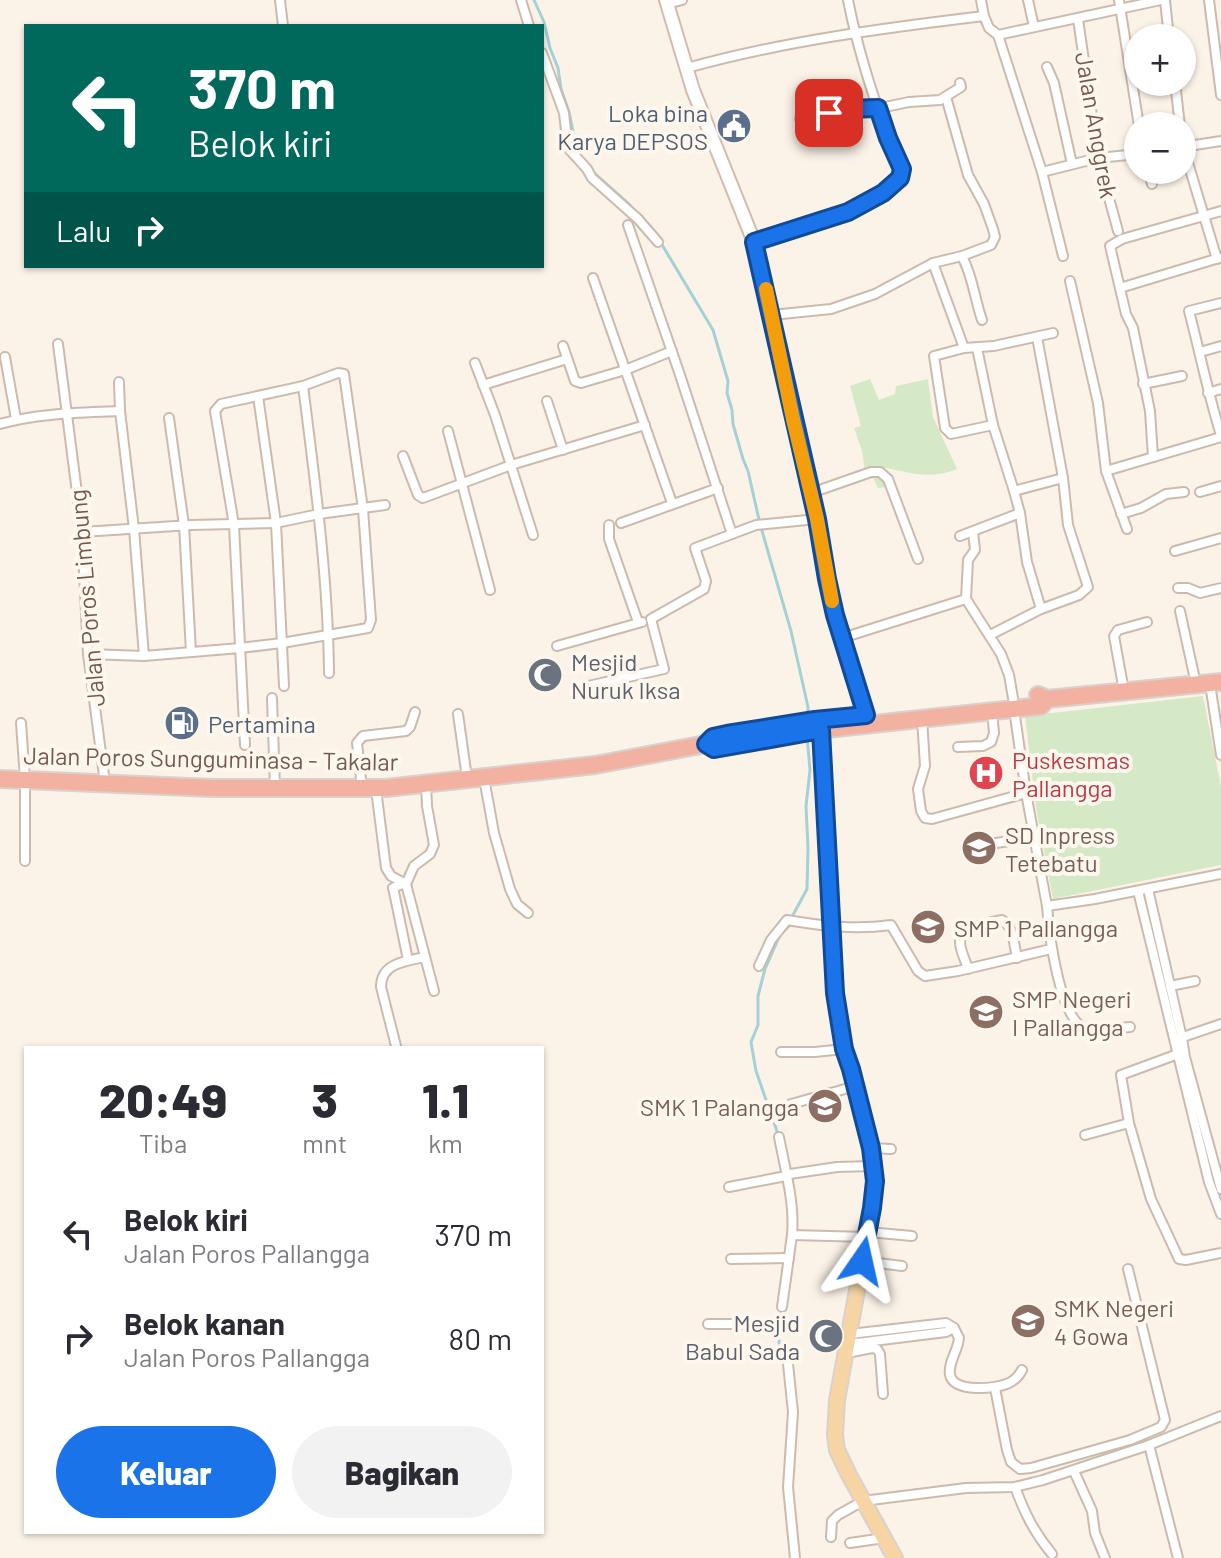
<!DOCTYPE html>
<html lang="id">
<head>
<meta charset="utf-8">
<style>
	body { margin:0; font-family:Barlow,sans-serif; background:#f2f2f3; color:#2b2b33; height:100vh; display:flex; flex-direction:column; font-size:30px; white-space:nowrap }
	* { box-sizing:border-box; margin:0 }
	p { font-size:26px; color:#7c7c81 }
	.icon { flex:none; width:44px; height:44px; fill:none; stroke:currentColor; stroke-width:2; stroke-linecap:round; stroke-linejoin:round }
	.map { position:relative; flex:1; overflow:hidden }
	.sheet { position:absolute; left:24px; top:1046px; width:520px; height:488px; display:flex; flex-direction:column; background:#fff; border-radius:0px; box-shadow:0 2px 6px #0004 }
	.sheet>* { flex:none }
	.hud { position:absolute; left:24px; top:24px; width:520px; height:244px; border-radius:0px; box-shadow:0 2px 6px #0004; background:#00695c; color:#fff; overflow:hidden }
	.fabs { position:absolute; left:1124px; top:24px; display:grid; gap:16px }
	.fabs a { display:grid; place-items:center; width:72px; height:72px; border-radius:50%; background:#fff; box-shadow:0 2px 6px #0004; font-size:40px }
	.pin { position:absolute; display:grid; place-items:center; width:68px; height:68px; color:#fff; margin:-34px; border-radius:16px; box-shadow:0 4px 12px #0006 }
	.me { position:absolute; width:88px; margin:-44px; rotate:11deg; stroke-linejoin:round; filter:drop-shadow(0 0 6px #0008) }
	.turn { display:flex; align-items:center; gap:28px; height:168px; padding:0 32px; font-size:36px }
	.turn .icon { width:104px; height:104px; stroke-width:2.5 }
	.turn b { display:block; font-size:56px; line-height:68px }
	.then { display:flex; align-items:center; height:76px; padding:0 32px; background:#0003; gap:16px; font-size:30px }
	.eta { display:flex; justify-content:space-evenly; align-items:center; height:136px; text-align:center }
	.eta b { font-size:48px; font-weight:800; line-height:56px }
	.primary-button { display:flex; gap:16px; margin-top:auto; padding:16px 32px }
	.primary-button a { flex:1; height:92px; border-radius:48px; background:#1a73e8; color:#fff; font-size:32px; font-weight:800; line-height:92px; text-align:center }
	.primary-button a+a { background:#f2f2f3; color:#2b2b33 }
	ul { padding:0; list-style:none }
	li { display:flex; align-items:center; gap:24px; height:104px; padding:0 32px }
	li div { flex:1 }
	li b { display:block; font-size:30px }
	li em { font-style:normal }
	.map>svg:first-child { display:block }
	.green { fill:#d6e9c6 }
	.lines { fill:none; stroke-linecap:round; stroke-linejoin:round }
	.stream { stroke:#a3d1d6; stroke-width:3 }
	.street-casing { stroke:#cdbaae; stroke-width:12 }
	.secondary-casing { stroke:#d2bcae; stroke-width:16 }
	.primary-casing { stroke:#d8d1cd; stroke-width:18 }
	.highway-casing { stroke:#d8d1cd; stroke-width:20 }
	.street { stroke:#fff; stroke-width:8 }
	.secondary { stroke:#fff; stroke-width:12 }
	.primary { stroke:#f7d4a3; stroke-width:14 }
	.highway { stroke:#f3b2a1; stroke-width:16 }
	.route-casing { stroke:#114b97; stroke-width:20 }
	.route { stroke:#1a73e8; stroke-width:14 }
	.slow { stroke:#f59e0b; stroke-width:14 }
	.labels { text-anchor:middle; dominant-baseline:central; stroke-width:8; stroke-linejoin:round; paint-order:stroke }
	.service-label { font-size:24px; fill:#4e5e75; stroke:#fef7ee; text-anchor:end }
	.street-label { font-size:24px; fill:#75594c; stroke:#fef7ee }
	.worship-label { font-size:24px; fill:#5b616d; stroke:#fef7ee; text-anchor:start }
	.health-label { font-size:24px; fill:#be3a42; stroke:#fef7ee; text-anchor:start }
	.education-label { font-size:24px; fill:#785e54; stroke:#fef7ee; text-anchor:start }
</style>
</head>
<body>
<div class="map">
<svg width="1221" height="1558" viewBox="0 0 1221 1558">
	<rect width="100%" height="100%" fill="#fcf3e8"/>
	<!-- green -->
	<g class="green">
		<path d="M 870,379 L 879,400 L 895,394 L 896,386 L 928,379 L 933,417 L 957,469 C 929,480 910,473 882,467 L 888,487 L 878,488 L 871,473 L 865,471 L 862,451 L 854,428 L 861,426 L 850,386 Z"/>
		<path d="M 1203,696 L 1221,787 L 1221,865 L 1053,899 L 1036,808 L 1025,716 Z"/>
	</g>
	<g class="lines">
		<!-- stream -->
		<g class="stream">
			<path d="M 534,0 L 544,22 L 550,48 L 558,68 L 561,89 L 569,112 L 577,151 L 580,157"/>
			<path d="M 592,171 L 629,204 L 636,213"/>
			<path d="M 661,243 L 713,330 L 728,381 L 727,393 L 732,410 L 733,424 L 743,459 L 748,471 L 760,524 L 791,631 L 808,707 L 808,716"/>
			<path d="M 778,1134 L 756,1071 L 751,1042 L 758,1025 L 758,996 L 765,969 L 780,935 L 791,924 L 793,915 L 807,889 L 808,848 L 806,806 L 810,770 L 807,736"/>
			<path d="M 782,1310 C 776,1326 778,1350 785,1365"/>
		</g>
		<defs>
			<g id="street">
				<path d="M 280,0 L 283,26"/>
				<path d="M 521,0 L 529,26"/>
				<path d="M 981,0 L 984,16"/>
				<path d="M 1028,0 L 1034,27"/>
				<path d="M 1119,0 L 1139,126"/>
				<path d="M 1165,0 L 1169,38"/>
				<path d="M 1209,0 L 1221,95"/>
				<path d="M 667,4 L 682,0"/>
				<path d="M 1078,19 L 1098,158 L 1118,231"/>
				<path d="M 998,35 L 1042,172 L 1098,158 L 1138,154"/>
				<path d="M 542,53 L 564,113 L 568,148 L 587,169 L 592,178 L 638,219 L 658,242"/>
				<path d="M 1047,67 L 1054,83 L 1072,164"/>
				<path d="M 687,68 C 784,41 884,28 984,16 L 989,28 L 998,35 L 1161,0"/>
				<path d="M 1175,82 L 1180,126"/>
				<path d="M 800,119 L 839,110 L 885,107 L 909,102 L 940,100 L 961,87 L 960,83"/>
				<path d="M 1182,143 L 1217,259"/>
				<path d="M 1182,147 L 1221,141"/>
				<path d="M 1148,170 L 1152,184"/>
				<path d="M 1042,172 L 1063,256"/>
				<path d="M 628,225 L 679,372 L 732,534"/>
				<path d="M 754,242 C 798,227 852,219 889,188 C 893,184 900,180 901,175 C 904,166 890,144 887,135 C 871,91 857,46 848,0"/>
				<path d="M 962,256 C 974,280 974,297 982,320"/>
				<path d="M 933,263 L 964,348"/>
				<path d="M 593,278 L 672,503"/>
				<path d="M 1070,281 L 1098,403 L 1106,471 L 1127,529"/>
				<path d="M 1120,288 L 1219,258"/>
				<path d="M 1221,303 L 1189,311 C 1200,353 1208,394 1221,435"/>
				<path d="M 772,315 L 831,309 L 875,294 L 933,263 L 962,256 L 991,245 L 995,237 L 993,229 L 984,204 L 968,175 L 946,97"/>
				<path d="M 1037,337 L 1063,478"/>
				<path d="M 58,344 L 82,532 L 88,654 L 105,783"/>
				<path d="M 563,346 L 575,381 L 581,383 L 625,370 L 672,351"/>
				<path d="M 977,348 L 993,425 L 1014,491 L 1020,513 L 1027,562 L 1041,609"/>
				<path d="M 1200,352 L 1221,346"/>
				<path d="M 5,357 L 16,419"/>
				<path d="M 475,363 L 495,415 L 533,535"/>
				<path d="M 119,382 L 120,411 L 134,529 L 144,656"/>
				<path d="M 1143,384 L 1182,376"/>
				<path d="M 483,385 L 567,359"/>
				<path d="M 303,386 C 315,481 328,577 329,673"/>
				<path d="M 1208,393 L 1221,389"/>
				<path d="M 258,396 L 276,523 L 284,686"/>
				<path d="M 547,401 L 563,450"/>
				<path d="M 169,418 L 184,525 L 191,652"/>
				<path d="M 0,424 C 39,413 80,413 120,411"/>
				<path d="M 993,425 L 951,434 L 945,428 L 934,356 L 964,348 L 994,346 L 1053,333"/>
				<path d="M 448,431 L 490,590"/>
				<path d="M 403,456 L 418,495 L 423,498 L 511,465 L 645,425"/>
				<path d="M 1153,457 L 1150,411 L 1133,328 L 1126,314 L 1110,246 L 1122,239 L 1221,211"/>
				<path d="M 1106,471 L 1221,437"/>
				<path d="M 1200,492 L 1221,486"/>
				<path d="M 811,493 L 871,472 L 880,472 L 888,479 L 918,559"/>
				<path d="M 1121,514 L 1141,508 L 1166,494 L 1184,492"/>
				<path d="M 621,523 L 718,488"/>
				<path d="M 609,525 L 609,539 L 638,622"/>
				<path d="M 82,532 L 191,525 L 276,523 L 319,514 L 385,505"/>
				<path d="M 973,532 L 975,550 L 968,560 L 966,599 L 1001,654 L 1009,675 L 1013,698"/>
				<path d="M 960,536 L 1020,513"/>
				<path d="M 1175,551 L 1221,538"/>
				<path d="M 1178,588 L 1188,588 L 1200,593 L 1221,588"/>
				<path d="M 1180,611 L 1196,684"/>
				<path d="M 990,635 L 1041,609 L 1079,595 L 1088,587 L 1068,525 L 1063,478 L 1014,491"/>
				<path d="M 842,638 L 966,599"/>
				<path d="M 557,646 L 642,622"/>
				<path d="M 88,654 L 144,656 L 240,648 L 282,643 L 368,628 L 371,620 L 363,509 L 344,374 L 338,373 L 303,386 L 221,404 L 215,411 L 234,525 L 245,745"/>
				<path d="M 1210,684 L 1221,755"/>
				<path d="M 588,686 L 664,669 L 651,619 L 704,589 L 706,581 L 695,548 L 756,525 L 817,519"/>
				<path d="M 1124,691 L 1114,636 L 1118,630 L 1147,622"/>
				<path d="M 272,698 L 275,788"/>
				<path d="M 1014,709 L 1026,793 L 1047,906"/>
				<path d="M 458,714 L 467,778"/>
				<path d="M 922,718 L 925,766 L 918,789 L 921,811 L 925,818 L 932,819 L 1026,793"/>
				<path d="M 21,723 L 25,779 L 25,861"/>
				<path d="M 958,747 L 983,746 L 991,742 L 994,733 L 992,711"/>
				<path d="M 484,778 L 494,833 L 510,889 L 517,904 L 528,913"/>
				<path d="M 362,788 L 357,743 L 363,736 L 406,731 L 410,727 L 415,712"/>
				<path d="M 376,789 L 386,868 L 391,876 L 406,884 L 434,991"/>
				<path d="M 990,844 L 1035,837"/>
				<path d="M 404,883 L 393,888 L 394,892 L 408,960"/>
				<path d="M 406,884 L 414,866 L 430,854 L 434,845 L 427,806 L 426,784"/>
				<path d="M 1148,889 L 1182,1038 L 1185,1057 L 1221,1189"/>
				<path d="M 1138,891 L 1209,1182 L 1221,1214"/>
				<path d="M 759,966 L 771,940 L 787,920 C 822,926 856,930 891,925 L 918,971 L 925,976 L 958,971 L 1051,949"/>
				<path d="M 968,969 C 966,961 957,945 961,937 C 965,927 992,922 1002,920 C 1014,926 1014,946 1017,958"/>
				<path d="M 1170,986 L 1195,981"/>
				<path d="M 1130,1027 C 1117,1028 1099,1034 1086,1029 C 1059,1020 1049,932 1047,906 L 1095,899 L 1221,874"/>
				<path d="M 1180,1038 L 1221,1024"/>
				<path d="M 396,1046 L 381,987 C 381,963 406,961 425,957"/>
				<path d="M 781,1052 L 815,1052 L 844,1049"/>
				<path d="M 1183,1056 L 1178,1054 L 1121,1075 L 1129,1123 L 1151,1199 L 1179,1259 L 1186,1260 L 1221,1253"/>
				<path d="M 791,1104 L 856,1086"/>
				<path d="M 1085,1135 L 1129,1123"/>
				<path d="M 779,1137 C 785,1169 795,1203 792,1235 L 867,1237"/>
				<path d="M 871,1148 L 891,1149"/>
				<path d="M 790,1174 L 837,1167 L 873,1166"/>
				<path d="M 729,1187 L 786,1176"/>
				<path d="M 868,1232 L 912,1236"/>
				<path d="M 731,1259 L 789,1258"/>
				<path d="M 862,1261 L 902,1266"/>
				<path d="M 782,1307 L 792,1235"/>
				<path d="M 708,1324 L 775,1324"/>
				<path d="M 850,1334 L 946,1323 L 954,1328 L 959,1338 C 958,1351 948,1362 950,1375 C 954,1393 996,1389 1009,1383 C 1015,1380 1019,1376 1022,1370"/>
				<path d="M 849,1344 L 946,1332 L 954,1328"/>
				<path d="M 847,1353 L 872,1348 L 877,1349 L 880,1354 L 883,1394"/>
				<path d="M 787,1354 L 793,1412 L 788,1487 L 795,1558"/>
				<path d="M 995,1388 L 1007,1450 L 1011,1462 L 1020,1469 L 1031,1468 L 1130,1440 L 1161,1427 L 1165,1420 L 1162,1408 L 1128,1269"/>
				<path d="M 1149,1445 L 1178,1558"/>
				<path d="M 1074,1471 L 1092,1511 L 1095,1533 L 1105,1558"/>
				<path d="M 1015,1487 C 1025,1514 1034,1532 1052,1554"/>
				<path d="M 831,1537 L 832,1521 L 838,1515 L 863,1501 L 966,1488 L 1015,1487 L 1043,1480 L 1149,1445 L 1221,1416"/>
				<path d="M 850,1543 L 884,1538"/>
			</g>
			<path id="secondary" d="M 666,0 L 693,90 L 754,242 L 817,519 L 827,579 L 835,615 L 866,715"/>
			<path id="primary" d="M 821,730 L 835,993 L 844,1049 L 856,1086 L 871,1148 L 875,1181 L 872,1208 L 837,1400 L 835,1435 L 837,1450 L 849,1475 L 895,1558"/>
			<g id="highway">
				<path d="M 1038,695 L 1047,699 L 1221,682"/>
				<path d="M 706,744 L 713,737 L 804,722"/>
				<path d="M 0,779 L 213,788 L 386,788 L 595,765 L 706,744 L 714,749 L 817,730 L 1041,706 L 1047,699"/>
			</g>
		</defs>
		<!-- street casing -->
		<use href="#street" class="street-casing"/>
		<!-- secondary casing -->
		<use href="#secondary" class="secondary-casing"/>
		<!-- primary casing -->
		<use href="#primary" class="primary-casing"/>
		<!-- highway casing -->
		<use href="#highway" class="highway-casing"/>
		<!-- street -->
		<use href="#street" class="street"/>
		<!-- secondary -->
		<use href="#secondary" class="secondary"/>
		<!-- primary -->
		<use href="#primary" class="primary"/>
		<!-- highway -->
		<use href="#highway" class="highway"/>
	</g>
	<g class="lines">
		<defs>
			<path id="route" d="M 829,113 L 844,109 L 878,108 L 888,138 L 902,169 L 900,178 L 883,193 L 848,212 L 754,242 L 817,519 L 827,579 L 835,615 L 866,715 L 815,720 L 727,734 L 713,737 L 706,744 L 714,749 L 821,730 L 835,993 L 844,1049 L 851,1069 L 871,1148 L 875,1181 L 872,1208 L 862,1261"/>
		</defs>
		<!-- route casing -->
		<use href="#route" class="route-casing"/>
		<!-- route -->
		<use href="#route" class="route"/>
		<!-- slow -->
		<path class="slow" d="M 766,289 L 793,419 L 817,519 L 832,601"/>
	</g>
	<!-- icons -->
	<defs>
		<symbol id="civic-disc" viewBox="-11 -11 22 22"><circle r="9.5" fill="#5c6f8a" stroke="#fef7ee"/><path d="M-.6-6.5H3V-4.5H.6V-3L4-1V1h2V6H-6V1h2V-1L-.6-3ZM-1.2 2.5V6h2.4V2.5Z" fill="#fff"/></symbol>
		<symbol id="mosque-disc" viewBox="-11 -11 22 22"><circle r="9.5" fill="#6b7280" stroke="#fef7ee"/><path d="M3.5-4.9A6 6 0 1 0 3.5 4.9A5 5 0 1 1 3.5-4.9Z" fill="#fff"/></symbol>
		<symbol id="fuel-disc" viewBox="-11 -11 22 22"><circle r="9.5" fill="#5c6f8a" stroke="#fef7ee"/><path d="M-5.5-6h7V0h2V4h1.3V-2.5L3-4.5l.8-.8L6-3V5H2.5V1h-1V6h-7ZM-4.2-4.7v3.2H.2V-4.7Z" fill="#fff"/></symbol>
		<symbol id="hospital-disc" viewBox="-11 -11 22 22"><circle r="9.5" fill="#e0444e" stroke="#fef7ee"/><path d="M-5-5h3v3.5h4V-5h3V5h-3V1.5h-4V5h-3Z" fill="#fff"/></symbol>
		<symbol id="school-disc" viewBox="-11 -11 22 22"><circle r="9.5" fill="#8d6e63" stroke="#fef7ee"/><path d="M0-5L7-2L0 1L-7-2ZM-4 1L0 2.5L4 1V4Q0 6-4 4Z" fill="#fff"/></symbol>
	</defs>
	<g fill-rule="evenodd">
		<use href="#civic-disc" x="714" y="106" width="40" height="40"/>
		<use href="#mosque-disc" x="525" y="655" width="40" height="40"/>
		<use href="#fuel-disc" x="162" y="703" width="40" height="40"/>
		<use href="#hospital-disc" x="966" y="753" width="40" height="40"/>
		<use href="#school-disc" x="959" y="828" width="40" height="40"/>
		<use href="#school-disc" x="908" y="907" width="40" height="40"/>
		<use href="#school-disc" x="966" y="992" width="40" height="40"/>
		<use href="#school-disc" x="805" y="1086" width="40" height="40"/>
		<use href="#school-disc" x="1008" y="1301" width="40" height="40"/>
		<use href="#mosque-disc" x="806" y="1316" width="40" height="40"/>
	</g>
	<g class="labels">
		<!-- service labels -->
		<g class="service-label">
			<text x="708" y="112">Loka bina<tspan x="708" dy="28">Karya DEPSOS</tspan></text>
			<text x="208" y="723" text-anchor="start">Pertamina</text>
		</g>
		<!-- street labels -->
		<g class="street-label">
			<text transform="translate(1097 125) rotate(80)">Jalan Anggrek</text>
			<text transform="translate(86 598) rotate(-95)">Jalan Poros Limbung</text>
			<text transform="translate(211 758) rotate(1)">Jalan Poros Sungguminasa - Takalar</text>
		</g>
		<!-- worship labels -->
		<g class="worship-label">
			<text x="571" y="661">Mesjid<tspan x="571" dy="28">Nuruk Iksa</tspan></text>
			<text x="800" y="1322" text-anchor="end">Mesjid<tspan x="800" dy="28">Babul Sada</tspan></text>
		</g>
		<!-- health labels -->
		<g class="health-label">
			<text x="1012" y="759">Puskesmas<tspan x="1012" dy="28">Pallangga</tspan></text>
		</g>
		<!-- education labels -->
		<g class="education-label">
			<text x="1005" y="834">SD Inpress<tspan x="1005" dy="28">Tetebatu</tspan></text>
			<text x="954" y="927">SMP 1 Pallangga</text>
			<text x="1012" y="998">SMP Negeri<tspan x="1012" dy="28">I Pallangga</tspan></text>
			<text x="799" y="1106" text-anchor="end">SMK 1 Palangga</text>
			<text x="1054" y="1307">SMK Negeri<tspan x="1054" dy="28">4 Gowa</tspan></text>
		</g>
	</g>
</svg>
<div class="fabs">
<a>+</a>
<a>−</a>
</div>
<div class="pin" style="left:829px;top:113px;background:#d93025"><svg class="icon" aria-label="arrive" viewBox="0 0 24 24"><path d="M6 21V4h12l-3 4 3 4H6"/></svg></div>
<svg class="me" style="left:862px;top:1261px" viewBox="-20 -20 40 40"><path d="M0-17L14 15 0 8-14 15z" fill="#1a73e8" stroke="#fff" stroke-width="4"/></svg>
<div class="hud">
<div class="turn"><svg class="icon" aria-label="left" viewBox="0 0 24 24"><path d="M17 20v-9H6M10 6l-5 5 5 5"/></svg><div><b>370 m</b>Belok kiri</div></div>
<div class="then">Lalu<svg class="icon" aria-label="right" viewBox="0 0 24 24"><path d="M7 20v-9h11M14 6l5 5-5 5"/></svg></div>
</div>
<section class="sheet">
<div class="eta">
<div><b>20:49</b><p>Tiba</p></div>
<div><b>3</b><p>mnt</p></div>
<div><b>1.1</b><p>km</p></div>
</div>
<ul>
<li><svg class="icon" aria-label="left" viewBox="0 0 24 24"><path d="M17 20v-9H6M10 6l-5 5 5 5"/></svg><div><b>Belok kiri</b><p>Jalan Poros Pallangga</p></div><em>370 m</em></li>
<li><svg class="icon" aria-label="right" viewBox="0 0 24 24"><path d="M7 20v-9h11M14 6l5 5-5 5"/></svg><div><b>Belok kanan</b><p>Jalan Poros Pallangga</p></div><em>80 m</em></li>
</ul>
<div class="primary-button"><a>Keluar</a><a>Bagikan</a></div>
</section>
</div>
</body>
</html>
